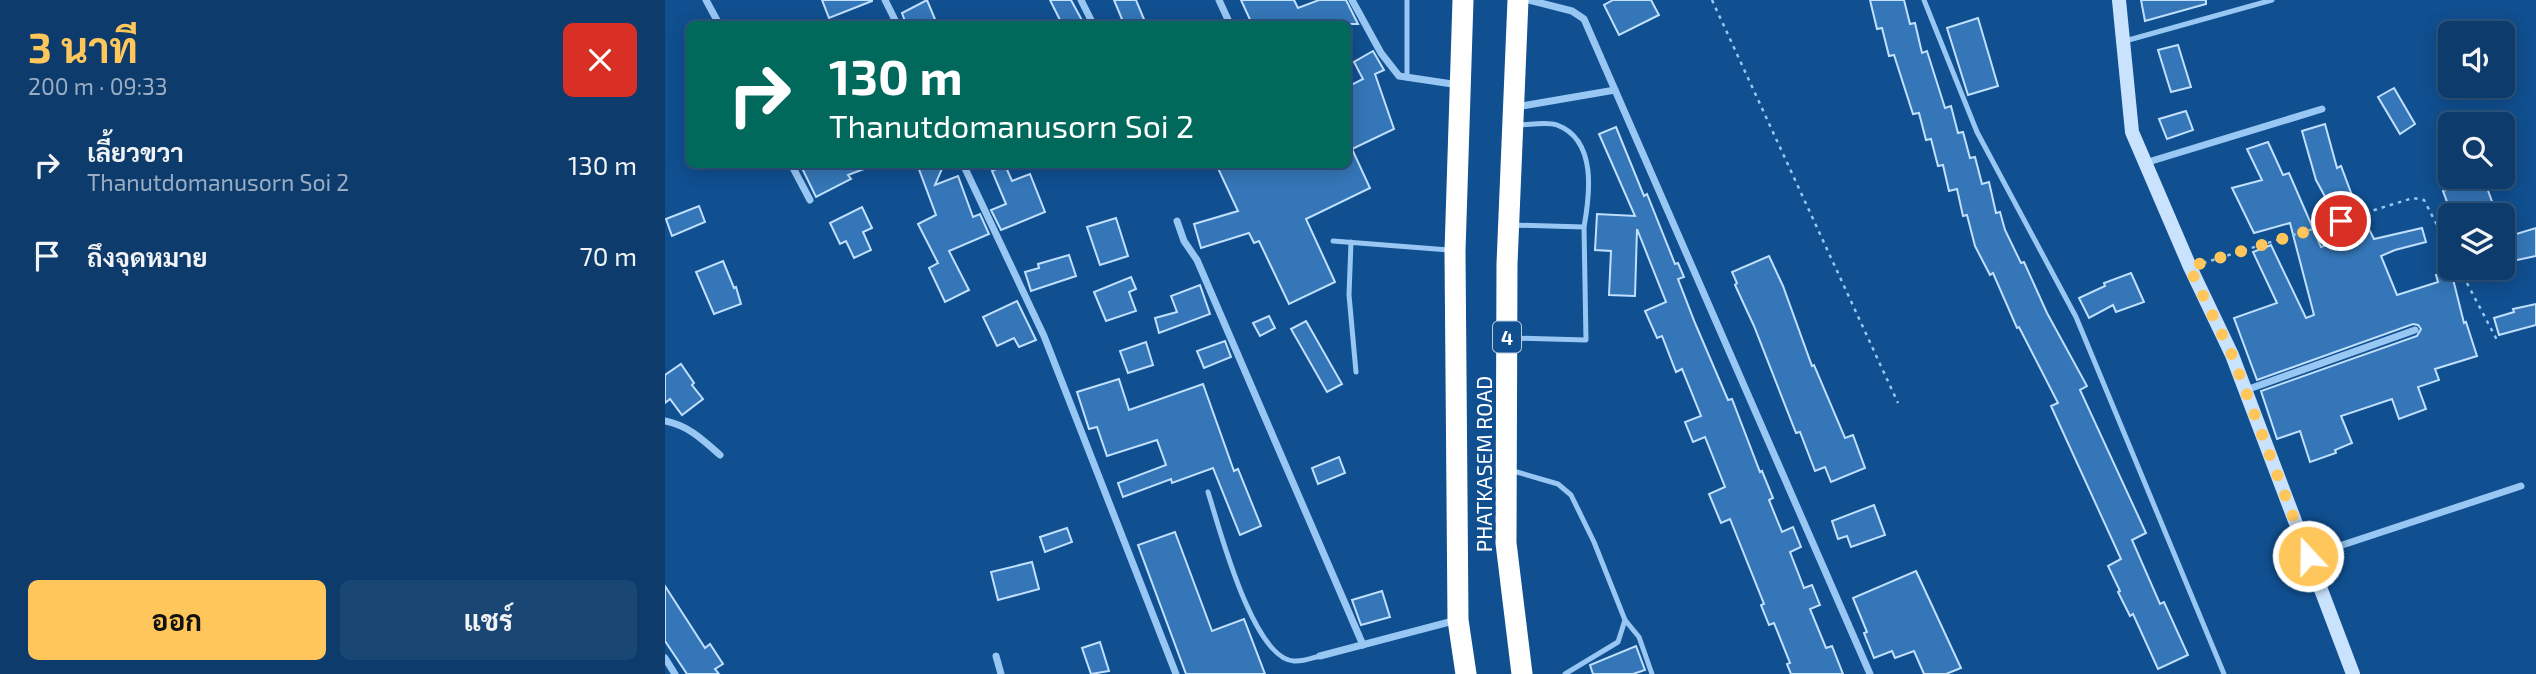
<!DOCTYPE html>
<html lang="th">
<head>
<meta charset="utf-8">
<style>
	body { margin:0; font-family:"Exo 2",Sarabun,sans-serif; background:#1a4674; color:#f1f3f6; height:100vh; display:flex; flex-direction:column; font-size:26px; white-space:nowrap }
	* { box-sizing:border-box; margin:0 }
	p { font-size:23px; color:#9aadc2 }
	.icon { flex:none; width:38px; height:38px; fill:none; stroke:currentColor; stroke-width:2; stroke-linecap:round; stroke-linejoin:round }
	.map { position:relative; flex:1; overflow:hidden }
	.sheet { display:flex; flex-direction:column; background:#0c3b6c; width:665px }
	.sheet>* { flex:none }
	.guide { position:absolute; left:21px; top:21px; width:665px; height:147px; border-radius:10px; box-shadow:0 4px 18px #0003,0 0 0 2px #2c557f; background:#00695c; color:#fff; overflow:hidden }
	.fabs { position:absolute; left:1773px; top:21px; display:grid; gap:14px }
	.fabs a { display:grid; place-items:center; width:77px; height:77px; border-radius:10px; background:#0c3b6c; box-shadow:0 4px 18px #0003,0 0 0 2px #2c557f; font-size:35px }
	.pin { position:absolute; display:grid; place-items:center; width:60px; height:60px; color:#fff; margin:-30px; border:4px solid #fff; border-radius:50%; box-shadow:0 2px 7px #0007 }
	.me { position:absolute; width:77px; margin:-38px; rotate:339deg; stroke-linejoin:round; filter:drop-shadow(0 0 5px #0008) }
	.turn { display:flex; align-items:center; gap:24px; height:147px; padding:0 28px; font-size:32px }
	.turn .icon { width:91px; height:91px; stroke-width:2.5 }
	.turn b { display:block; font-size:49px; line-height:60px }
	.round { display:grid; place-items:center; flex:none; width:74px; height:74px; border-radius:10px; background:#1a4674 }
	.headline { display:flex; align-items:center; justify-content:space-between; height:119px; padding:0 28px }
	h1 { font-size:42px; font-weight:700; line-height:52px; color:#ffc75b }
	.primary-button { display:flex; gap:14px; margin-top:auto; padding:14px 28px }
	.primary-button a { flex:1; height:80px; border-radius:10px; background:#ffc75b; color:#111; font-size:28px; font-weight:700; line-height:80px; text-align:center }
	.primary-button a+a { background:#1a4674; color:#f1f3f6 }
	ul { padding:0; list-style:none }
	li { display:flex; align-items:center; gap:21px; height:91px; padding:0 28px }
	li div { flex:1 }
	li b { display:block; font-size:26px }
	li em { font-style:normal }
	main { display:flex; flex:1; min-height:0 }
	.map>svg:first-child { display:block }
	.building { fill:#3476b7; stroke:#c1e0fe; stroke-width:2 }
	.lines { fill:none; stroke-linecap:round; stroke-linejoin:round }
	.path { stroke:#99c7f3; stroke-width:2.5; stroke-dasharray:3.5 5; stroke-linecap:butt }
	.lane { stroke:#99c7f3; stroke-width:5 }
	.street { stroke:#99c7f3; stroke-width:7 }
	.secondary { stroke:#c9e2fd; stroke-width:14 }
	.highway { stroke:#fff; stroke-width:21 }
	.route { stroke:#ffc75b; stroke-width:12; stroke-dasharray:0 21.6 }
	.labels { text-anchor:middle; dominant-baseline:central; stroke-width:7; stroke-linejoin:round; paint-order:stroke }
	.shield { fill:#104f90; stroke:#b7cade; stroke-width:2 }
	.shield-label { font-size:19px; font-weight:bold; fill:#fff }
	.street-label { font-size:21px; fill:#fff; stroke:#104f90 }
</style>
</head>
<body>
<main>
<section class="sheet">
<div class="headline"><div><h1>3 นาที</h1><p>200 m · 09:33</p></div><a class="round" style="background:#d93025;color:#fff"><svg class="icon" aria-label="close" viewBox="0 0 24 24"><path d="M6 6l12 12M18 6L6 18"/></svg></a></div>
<ul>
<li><svg class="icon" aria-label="right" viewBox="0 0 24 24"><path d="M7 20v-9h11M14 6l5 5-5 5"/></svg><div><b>เลี้ยวขวา</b><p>Thanutdomanusorn Soi 2</p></div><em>130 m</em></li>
<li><svg class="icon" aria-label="arrive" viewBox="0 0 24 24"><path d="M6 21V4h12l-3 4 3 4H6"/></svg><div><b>ถึงจุดหมาย</b></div><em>70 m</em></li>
</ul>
<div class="primary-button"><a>ออก</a><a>แชร์</a></div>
</section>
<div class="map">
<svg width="1871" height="674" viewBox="0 0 1871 674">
	<rect width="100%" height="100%" fill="#104f90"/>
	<!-- building -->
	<g class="building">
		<path d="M 157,0 L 207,0 L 207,1 L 164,18 Z"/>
		<path d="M 262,0 L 272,24 L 241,24 L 237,13 Z"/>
		<path d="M 385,0 L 406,0 L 419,24 L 397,24 Z"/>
		<path d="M 449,0 L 471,0 L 481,24 L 459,24 Z"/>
		<path d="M 576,0 L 629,0 L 633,8 L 654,0 L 681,0 L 693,24 L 587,24 Z"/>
		<path d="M 948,0 L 986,0 L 994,15 L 954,35 L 939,5 Z"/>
		<path d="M 1205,0 L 1239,0 L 1245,24 L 1250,23 L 1257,53 L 1262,51 L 1280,108 L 1286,106 L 1293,133 L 1298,132 L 1305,158 L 1310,157 L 1317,184 L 1324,182 L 1331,213 L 1335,212 L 1340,230 L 1356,263 L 1359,262 L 1382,313 L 1422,386 L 1415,390 L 1481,533 L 1467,540 L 1495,604 L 1499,602 L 1523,655 L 1493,669 L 1468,614 L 1465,616 L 1453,592 L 1455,591 L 1443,566 L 1456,559 L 1386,406 L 1393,403 L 1354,327 L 1352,328 L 1328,273 L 1325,275 L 1310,246 L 1302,215 L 1298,216 L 1292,189 L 1284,191 L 1278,165 L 1273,166 L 1266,139 L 1261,140 L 1254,113 L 1248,114 L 1229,55 L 1224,56 L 1217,28 L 1212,29 Z"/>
		<path d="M 1476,0 L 1541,0 L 1541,4 L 1480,21 Z"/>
		<path d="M 1313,18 L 1333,86 L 1303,95 L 1282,28 Z"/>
		<path d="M 1513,45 L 1526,87 L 1506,92 L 1493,50 Z"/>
		<path d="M 708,51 L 719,70 L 710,74 L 729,129 L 687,149 L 705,188 L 641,219 L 670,282 L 624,304 L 594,241 L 589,243 L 584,233 L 536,248 L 529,224 L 573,211 L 551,164 L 682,164 L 682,87 L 698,79 L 689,62 Z"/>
		<path d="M 1729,88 L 1750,124 L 1735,134 L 1713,97 Z"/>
		<path d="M 1521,111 L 1528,130 L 1502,139 L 1494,119 Z"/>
		<path d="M 1660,124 L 1672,168 L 1676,166 L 1691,206 L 1669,213 L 1651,180 L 1637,131 Z"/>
		<path d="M 951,127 L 979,196 L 982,194 L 1010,264 L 1013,263 L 1019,277 L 1013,279 L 1030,323 L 1063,400 L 1067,399 L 1095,472 L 1097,471 L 1108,498 L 1104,500 L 1117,532 L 1128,527 L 1136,547 L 1125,552 L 1139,588 L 1147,585 L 1155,605 L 1145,609 L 1161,648 L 1167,646 L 1178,674 L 1126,674 L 1122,664 L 1125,663 L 1109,623 L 1104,625 L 1096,605 L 1099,604 L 1065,519 L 1056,523 L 1044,494 L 1060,487 L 1040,437 L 1028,442 L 1020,422 L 1036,416 L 1017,369 L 1011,372 L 997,336 L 992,338 L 980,311 L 1001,302 L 972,229 L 970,296 L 944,295 L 946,251 L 930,250 L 932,214 L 970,216 L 934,134 Z"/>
		<path d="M 1603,142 L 1618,175 L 1624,173 L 1656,247 L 1676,240 L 1677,242 L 1704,229 L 1709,239 L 1757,228 L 1761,242 L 1730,250 L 1716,256 L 1732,295 L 1773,282 L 1771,275 L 1786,271 L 1799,323 L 1801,322 L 1812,356 L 1770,369 L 1774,380 L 1753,387 L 1761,409 L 1734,419 L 1727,399 L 1676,416 L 1687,443 L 1670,450 L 1671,453 L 1645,462 L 1635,431 L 1612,439 L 1596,391 L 1752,336 L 1756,329 L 1753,325 L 1748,324 L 1592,380 L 1569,318 L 1612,303 L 1588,252 L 1606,245 L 1641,318 L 1649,315 L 1625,223 L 1589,233 L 1567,188 L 1597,180 L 1582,149 Z"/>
		<path d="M 135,164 L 206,164 L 207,166 L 183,175 L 186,179 L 151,197 Z"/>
		<path d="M 252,164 L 279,164 L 270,185 L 293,176 L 308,217 L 315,214 L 324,234 L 284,251 L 304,290 L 280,302 L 264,268 L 273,263 L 253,224 L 271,215 Z"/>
		<path d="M 340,165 L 347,181 L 365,174 L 380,212 L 336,230 L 326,210 L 341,204 L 327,171 Z"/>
		<path d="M 1818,177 L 1832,215 L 1787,215 L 1778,191 Z"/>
		<path d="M 34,206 L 40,222 L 7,236 L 1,219 Z"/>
		<path d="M 197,207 L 207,228 L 198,232 L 206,250 L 189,258 L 181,241 L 175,244 L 165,223 Z"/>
		<path d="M 451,218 L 463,256 L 435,265 L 422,227 Z"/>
		<path d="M 1871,228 L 1871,256 L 1838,263 L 1838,238 Z"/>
		<path d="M 404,255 L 411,276 L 366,291 L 360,272 L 374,268 L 373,264 Z"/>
		<path d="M 1104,256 L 1118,286 L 1147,366 L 1149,365 L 1180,438 L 1188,435 L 1200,468 L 1166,482 L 1160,467 L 1150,471 L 1135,432 L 1131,433 L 1089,326 L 1070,285 L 1072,283 L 1067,272 Z"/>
		<path d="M 58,261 L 69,288 L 71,287 L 76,304 L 49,314 L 31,272 Z"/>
		<path d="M 1466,273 L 1479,302 L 1451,312 L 1448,305 L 1424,318 L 1414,298 L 1440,286 L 1439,283 Z"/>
		<path d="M 466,277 L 471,289 L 464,292 L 471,311 L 441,321 L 429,292 Z"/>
		<path d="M 535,285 L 545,314 L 494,333 L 490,318 L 512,312 L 506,296 Z"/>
		<path d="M 352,301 L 371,340 L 354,347 L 349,338 L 332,346 L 318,317 Z"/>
		<path d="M 1871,304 L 1871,325 L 1834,335 L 1829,318 L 1849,312 L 1848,309 Z"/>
		<path d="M 604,316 L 610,328 L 595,336 L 588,323 Z"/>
		<path d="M 641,321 L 677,384 L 662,392 L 626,329 Z"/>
		<path d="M 560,341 L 566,357 L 539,368 L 532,351 Z"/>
		<path d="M 481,342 L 488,365 L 463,373 L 455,351 Z"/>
		<path d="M 16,364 L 29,383 L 27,385 L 38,399 L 17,415 L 5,399 L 0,403 L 0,375 Z"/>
		<path d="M 454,379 L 464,410 L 538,384 L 569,471 L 573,469 L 596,526 L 575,535 L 548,468 L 507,483 L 506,479 L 458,497 L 453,483 L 501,465 L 492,440 L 442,456 L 432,427 L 424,429 L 412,392 Z"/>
		<path d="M 674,457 L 680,473 L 653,484 L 647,468 Z"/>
		<path d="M 1209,505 L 1220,535 L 1186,547 L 1182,536 L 1173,539 L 1167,521 Z"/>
		<path d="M 402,528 L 407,542 L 380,552 L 375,537 Z"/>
		<path d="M 510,532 L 547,631 L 579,619 L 600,674 L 521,674 L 473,545 Z"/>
		<path d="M 367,562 L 374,589 L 333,600 L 326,572 Z"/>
		<path d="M 1251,571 L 1296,668 L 1281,674 L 1259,674 L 1249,651 L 1230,658 L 1227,651 L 1209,658 L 1199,633 L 1202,632 L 1188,598 Z"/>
		<path d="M 0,586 L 40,648 L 45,644 L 58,664 L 50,669 L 54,674 L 22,674 L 0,641 Z"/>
		<path d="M 717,591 L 725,617 L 696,625 L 687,600 Z"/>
		<path d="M 435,642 L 444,671 L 426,674 L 417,648 Z"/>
		<path d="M 971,646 L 980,670 L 968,674 L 928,674 L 925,665 Z"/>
	</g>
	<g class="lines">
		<!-- path -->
		<g class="path">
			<path d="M 1047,0 L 1233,403"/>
			<path d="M 1538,263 L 1748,198 L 1759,200 L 1785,250"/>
			<path d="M 1794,268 L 1832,340"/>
		</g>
		<!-- lane -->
		<g class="lane">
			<path d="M 742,0 L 742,78"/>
			<path d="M 1259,0 L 1312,132 L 1411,317 L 1559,674"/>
			<path d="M 1460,41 L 1607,0"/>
			<path d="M 853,125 C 864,125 882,121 892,125 C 932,140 925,194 919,227"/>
			<path d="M 668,241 L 784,250"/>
			<path d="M 686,242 L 684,295 L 691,372"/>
			<path d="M 846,338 L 921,340 L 919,227 L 847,225"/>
			<path d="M 845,470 L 893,484 L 906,495 L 929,542 L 960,620 L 953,642 L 900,674"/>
			<path d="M 543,492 C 554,527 588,659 629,661 C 637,662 647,658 655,656"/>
			<path d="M 960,620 L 974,637 L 987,674"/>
		</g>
		<!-- street -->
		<g class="street">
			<path d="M 41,0 L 54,24"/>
			<path d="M 220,0 L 232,24"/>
			<path d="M 416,0 L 428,24"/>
			<path d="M 554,0 L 565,24"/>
			<path d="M 687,0 L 716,53 L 734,76 L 794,85"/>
			<path d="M 864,0 L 907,11 L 919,19 L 1205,674"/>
			<path d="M 851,107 L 950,90"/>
			<path d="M 1480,163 L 1657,109"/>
			<path d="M 126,164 L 145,200"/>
			<path d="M 298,164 L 379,336 L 511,674"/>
			<path d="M 512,221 L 519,241 L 532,260 L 698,645"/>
			<path d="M 1581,390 L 1750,330"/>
			<path d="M 0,421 C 24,426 37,439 55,455"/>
			<path d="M 1644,556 L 1856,486"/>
			<path d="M 331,656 L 336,674"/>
			<path d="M 655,656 L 792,620"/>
			<path d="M 0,658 L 10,674"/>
		</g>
		<!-- secondary -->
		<path class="secondary" d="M 1454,0 L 1467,132 L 1525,267 L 1567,355 L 1688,674"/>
		<!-- highway -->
		<g class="highway">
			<path d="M 798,0 L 790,251 L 793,620 L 801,674"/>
			<path d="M 853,0 L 842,264 L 841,543 L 857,674"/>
		</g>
	</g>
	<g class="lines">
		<!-- route -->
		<path class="route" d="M 1643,556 L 1567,355 L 1524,267 L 1676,221"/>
	</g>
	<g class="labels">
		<!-- shield labels -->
		<rect class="shield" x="828" y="321.5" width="28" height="31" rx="5"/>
		<g class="shield-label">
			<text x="842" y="337">4</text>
		</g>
		<!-- street labels -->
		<g class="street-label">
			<text transform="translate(818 464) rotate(-90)">PHATKASEM ROAD</text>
		</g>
	</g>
</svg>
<div class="fabs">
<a><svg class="icon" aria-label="sound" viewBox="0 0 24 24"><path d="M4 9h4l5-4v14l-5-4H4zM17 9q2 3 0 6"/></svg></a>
<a><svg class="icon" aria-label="search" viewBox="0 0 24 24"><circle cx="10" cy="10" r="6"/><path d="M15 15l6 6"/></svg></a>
<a><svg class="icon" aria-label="layers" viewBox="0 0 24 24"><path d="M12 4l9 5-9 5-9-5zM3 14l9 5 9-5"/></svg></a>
</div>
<div class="pin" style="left:1676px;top:221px;background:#d93025"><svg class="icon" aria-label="arrive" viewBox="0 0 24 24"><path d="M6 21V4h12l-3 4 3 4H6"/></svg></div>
<svg class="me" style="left:1643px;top:556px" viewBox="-20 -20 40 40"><circle r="17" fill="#ffc75b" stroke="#fff" stroke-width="3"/><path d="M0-11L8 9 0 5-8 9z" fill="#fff"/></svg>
<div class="guide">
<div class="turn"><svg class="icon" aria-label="right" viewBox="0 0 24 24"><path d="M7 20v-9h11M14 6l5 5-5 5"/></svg><div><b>130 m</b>Thanutdomanusorn Soi 2</div></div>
</div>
</div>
</main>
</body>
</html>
